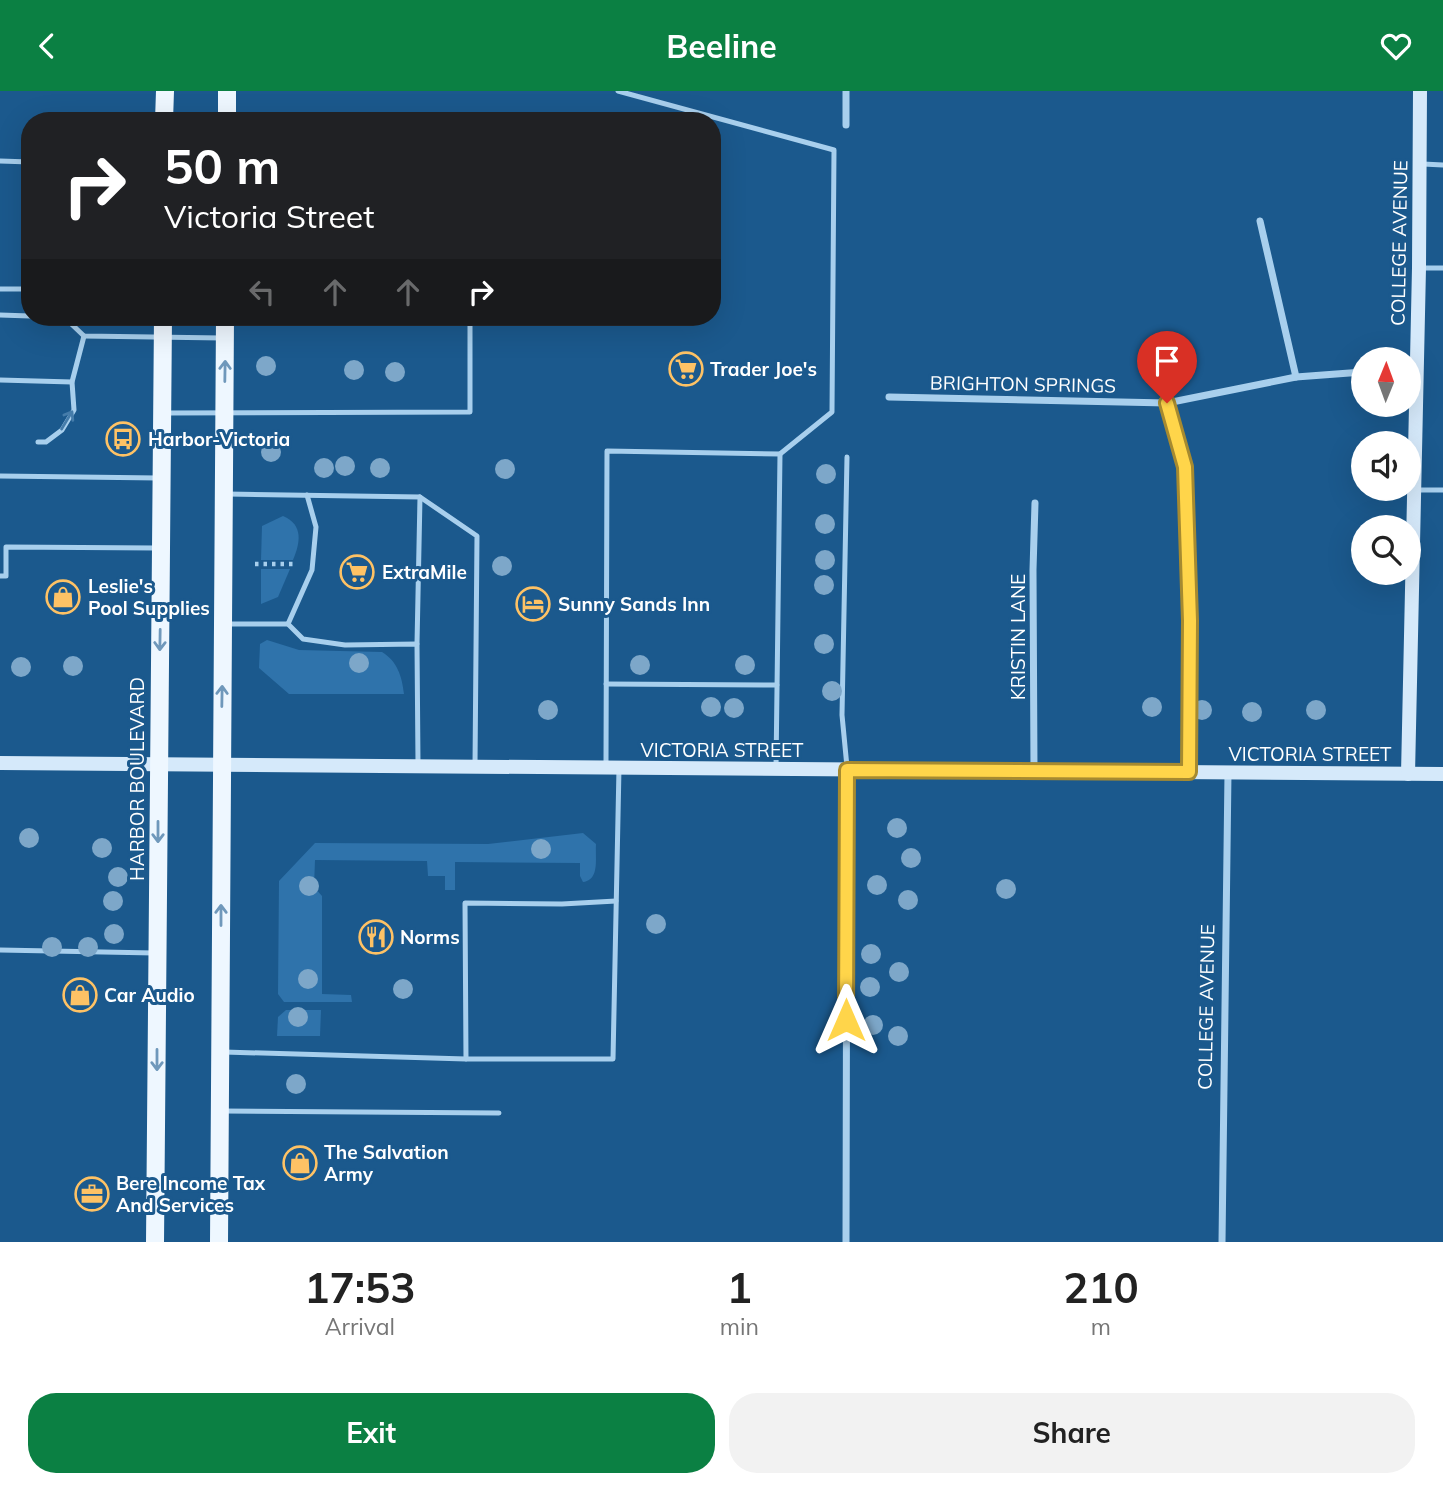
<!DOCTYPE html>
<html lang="en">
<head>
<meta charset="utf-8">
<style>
	body { margin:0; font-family:Mulish,sans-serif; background:#f2f2f2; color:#222; height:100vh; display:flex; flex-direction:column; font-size:26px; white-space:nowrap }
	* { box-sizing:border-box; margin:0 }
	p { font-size:23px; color:#767676 }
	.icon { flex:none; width:38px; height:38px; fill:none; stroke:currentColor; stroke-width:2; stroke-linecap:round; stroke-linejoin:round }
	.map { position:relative; height:1151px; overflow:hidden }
	.panel { display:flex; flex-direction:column; background:#fff; flex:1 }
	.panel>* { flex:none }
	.banner { position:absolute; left:21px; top:21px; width:700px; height:214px; border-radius:28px; box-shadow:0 7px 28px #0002; background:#202124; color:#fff; overflow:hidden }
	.needle { width:46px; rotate:1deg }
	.tools { position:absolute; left:1351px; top:256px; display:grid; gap:14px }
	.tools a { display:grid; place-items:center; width:70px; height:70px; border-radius:50%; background:#fff; box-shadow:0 7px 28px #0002; font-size:35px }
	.pin { position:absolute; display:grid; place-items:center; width:60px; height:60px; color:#fff; margin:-72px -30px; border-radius:50% 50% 50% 0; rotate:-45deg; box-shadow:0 0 7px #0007 }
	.pin .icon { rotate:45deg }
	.me { position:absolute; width:77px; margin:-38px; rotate:0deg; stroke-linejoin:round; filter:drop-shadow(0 0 5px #0008) }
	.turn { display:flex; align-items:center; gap:24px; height:147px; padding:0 28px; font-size:32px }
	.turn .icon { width:91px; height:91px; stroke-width:2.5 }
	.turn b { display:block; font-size:49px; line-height:60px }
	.lanes { display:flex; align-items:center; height:66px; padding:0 28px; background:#0003; justify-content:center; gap:35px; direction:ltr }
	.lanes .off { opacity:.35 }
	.eta { display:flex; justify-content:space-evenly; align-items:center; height:119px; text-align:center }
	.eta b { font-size:42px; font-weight:700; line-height:49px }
	.button { display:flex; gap:14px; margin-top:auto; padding:14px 28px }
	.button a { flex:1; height:80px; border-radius:28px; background:#0b8043; color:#fff; font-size:28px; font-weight:700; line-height:80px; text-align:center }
	.button a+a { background:#f2f2f2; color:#222 }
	header { display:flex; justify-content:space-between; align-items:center; height:91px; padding:0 28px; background:#0b8043; color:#fff; font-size:32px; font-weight:700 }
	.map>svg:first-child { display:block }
	.green { fill:#2f73ab }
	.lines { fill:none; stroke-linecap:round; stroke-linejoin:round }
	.path { stroke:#a8cfed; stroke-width:4.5; stroke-dasharray:3.5 5; stroke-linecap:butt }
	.lane { stroke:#a8cfed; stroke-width:5 }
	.street { stroke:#a8cfed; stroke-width:7 }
	.secondary { stroke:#d5e9fa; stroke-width:14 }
	.primary { stroke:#eef7ff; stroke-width:18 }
	.tree { fill:#7da7c9 }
	.oneway { stroke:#6f98bb }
	.oneway2 { stroke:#457caa }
	.route-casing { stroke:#a68a30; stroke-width:18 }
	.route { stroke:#ffd54a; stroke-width:12 }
	.labels { text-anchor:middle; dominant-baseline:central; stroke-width:6; stroke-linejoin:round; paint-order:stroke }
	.street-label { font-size:19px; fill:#fff; stroke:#1b598d }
	.poi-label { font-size:19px; font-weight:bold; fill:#fff; stroke:#1b598d; text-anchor:start }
</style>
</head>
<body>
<header><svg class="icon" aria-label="back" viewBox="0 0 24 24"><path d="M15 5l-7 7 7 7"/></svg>Beeline<svg class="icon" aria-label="heart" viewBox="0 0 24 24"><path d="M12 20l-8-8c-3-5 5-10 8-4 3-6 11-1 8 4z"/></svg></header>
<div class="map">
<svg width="1443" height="1151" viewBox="0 0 1443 1151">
	<rect width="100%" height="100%" fill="#1b598d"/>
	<!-- green -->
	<g class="green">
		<path d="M 283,425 C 304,434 300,452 293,469 L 261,469 L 262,435 Z"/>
		<path d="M 261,478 L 290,478 L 278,506 L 261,513 Z"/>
		<path d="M 267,549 L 299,559 L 382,561 C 397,570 402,585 404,603 L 289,603 L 259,577 L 260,553 Z"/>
		<path d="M 583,742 L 596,753 C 595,767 600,789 583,791 L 580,785 L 580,772 L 455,771 L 455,799 L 445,799 L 445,785 L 428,785 L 427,770 L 315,769 L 314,796 L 322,805 L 322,903 L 351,904 L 352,911 L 284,911 L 278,903 L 279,790 L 315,752 L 488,753 Z"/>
		<path d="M 286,919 L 321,919 L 320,945 L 277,945 L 278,926 Z"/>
	</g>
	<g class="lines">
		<!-- path -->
		<path class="path" d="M 255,473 L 295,473"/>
		<!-- lane -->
		<g class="lane">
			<path d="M 618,0 L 834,59 L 832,321 L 780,363"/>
			<path d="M 0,70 L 30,71"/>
			<path d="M 1423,73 L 1443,74"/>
			<path d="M 1422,177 L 1443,177"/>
			<path d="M 0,198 L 30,198"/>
			<path d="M 0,224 L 30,225"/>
			<path d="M 64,226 L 84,245 L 222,247"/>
			<path d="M 0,289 L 72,291"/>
			<path d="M 165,322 L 470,321 L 470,226"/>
			<path d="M 38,351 L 46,351 L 62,339 L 74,319 L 72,291 L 84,245"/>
			<path d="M 0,385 L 158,387"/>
			<path d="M 1417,399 L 1443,399"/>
			<path d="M 227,403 L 420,406 L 417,553"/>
			<path d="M 420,406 L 477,445 L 475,673"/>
			<path d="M 0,485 L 6,485 L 6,456 L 156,457"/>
			<path d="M 227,533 L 288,533 L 303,548 L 345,554 L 417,553 L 418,672"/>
			<path d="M 288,533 L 312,479 L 316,436 L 307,404"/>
			<path d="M 606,593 L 777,594"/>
			<path d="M 606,674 L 607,360 L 780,363 L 776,677"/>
			<path d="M 847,676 L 842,624 L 847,366"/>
			<path d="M 0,859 L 154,862"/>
			<path d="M 224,961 L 466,968 L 613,968 L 619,677"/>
			<path d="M 466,968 L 465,812 L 562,813 L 616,810"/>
			<path d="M 223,1020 L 499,1022"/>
		</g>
		<!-- street -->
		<g class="street">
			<path d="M 846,34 L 846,0"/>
			<path d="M 1260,130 L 1296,286"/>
			<path d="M 889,306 L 1167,312 L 1296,286 L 1363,281"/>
			<path d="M 1167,312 L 1185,376 L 1190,530 L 1189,681"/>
			<path d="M 1034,679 L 1033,479 L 1035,412"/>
			<path d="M 846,1151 L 847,679"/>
			<path d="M 1222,1151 L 1228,682"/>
		</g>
		<!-- secondary -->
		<g class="secondary">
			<path d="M 0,672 L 1443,683"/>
			<path d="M 1408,683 L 1419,177 L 1420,0"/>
		</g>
		<!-- primary -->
		<g class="primary">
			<path d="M 164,30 L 165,0"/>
			<path d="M 227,30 L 227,0"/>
			<path d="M 155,1151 L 163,226"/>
			<path d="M 219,1151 L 225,226"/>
		</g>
	</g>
	<!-- trees -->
	<g class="tree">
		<circle cx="266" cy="275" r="10"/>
		<circle cx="354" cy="279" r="10"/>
		<circle cx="395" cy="281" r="10"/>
		<circle cx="271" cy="361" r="10"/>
		<circle cx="345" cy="375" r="10"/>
		<circle cx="324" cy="377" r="10"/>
		<circle cx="380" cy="377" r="10"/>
		<circle cx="505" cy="378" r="10"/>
		<circle cx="826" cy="383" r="10"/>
		<circle cx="825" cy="433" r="10"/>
		<circle cx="825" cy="469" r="10"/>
		<circle cx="502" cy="475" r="10"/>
		<circle cx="824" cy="494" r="10"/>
		<circle cx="824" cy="553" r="10"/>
		<circle cx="359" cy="572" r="10"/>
		<circle cx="640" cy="574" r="10"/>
		<circle cx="745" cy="574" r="10"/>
		<circle cx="73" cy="575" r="10"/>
		<circle cx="21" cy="576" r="10"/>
		<circle cx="832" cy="600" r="10"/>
		<circle cx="711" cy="616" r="10"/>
		<circle cx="1152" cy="616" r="10"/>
		<circle cx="734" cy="617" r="10"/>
		<circle cx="548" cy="619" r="10"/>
		<circle cx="1202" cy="619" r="10"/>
		<circle cx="1316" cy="619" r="10"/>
		<circle cx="1252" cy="621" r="10"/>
		<circle cx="897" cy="737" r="10"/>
		<circle cx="29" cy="747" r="10"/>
		<circle cx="102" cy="757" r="10"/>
		<circle cx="541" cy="758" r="10"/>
		<circle cx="911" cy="767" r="10"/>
		<circle cx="118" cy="786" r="10"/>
		<circle cx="877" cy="794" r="10"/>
		<circle cx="309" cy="795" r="10"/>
		<circle cx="1006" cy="798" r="10"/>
		<circle cx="908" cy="809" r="10"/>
		<circle cx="113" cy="810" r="10"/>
		<circle cx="656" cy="833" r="10"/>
		<circle cx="114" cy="843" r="10"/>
		<circle cx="52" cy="856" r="10"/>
		<circle cx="88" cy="856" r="10"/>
		<circle cx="871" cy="863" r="10"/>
		<circle cx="899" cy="881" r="10"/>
		<circle cx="308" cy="888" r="10"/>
		<circle cx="870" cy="896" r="10"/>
		<circle cx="403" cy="898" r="10"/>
		<circle cx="298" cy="926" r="10"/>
		<circle cx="873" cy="934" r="10"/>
		<circle cx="898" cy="945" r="10"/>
		<circle cx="296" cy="993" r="10"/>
	</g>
	<!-- one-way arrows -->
	<defs><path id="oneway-shaft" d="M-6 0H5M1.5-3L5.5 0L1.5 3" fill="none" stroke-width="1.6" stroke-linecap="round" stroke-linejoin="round" transform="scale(1.75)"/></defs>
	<g class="oneway">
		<use href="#oneway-shaft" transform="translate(225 280) rotate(-89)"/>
		<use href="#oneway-shaft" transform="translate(160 549) rotate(91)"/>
		<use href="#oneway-shaft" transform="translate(222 605) rotate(-89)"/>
		<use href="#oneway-shaft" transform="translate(158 741) rotate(90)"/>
		<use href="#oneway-shaft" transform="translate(221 824) rotate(-90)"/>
		<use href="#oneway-shaft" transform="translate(157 969) rotate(90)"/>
	</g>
	<use class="oneway2" href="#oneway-shaft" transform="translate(67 329) rotate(-59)"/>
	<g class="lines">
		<defs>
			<path id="route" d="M 846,929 L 847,679 L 1189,681 L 1190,530 L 1185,376 L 1167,312"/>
		</defs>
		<!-- route casing -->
		<use href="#route" class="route-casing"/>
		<!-- route -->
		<use href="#route" class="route"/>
	</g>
	<!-- icons -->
	<defs>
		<symbol id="supermarket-ring" viewBox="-11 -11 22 22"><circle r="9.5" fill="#1b598d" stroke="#fec265" stroke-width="1.5"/><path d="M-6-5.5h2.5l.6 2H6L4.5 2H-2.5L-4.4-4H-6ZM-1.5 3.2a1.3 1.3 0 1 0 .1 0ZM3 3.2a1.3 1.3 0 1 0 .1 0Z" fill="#fec265"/></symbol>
		<symbol id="bus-ring" viewBox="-11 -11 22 22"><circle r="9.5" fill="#1b598d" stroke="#fec265" stroke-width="1.5"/><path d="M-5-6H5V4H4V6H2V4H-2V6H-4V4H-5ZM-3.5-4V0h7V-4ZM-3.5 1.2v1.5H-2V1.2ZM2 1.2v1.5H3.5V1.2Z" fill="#fec265"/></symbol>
		<symbol id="shop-ring" viewBox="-11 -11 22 22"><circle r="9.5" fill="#1b598d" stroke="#fec265" stroke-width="1.5"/><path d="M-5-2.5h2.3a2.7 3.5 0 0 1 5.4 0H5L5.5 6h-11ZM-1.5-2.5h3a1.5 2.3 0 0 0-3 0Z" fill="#fec265"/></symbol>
		<symbol id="hotel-ring" viewBox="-11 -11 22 22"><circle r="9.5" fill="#1b598d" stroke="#fec265" stroke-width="1.5"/><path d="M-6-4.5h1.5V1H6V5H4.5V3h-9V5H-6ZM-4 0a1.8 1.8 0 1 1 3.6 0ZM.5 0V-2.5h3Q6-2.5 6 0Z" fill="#fec265"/></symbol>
		<symbol id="restaurant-ring" viewBox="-11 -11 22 22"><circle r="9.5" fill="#1b598d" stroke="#fec265" stroke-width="1.5"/><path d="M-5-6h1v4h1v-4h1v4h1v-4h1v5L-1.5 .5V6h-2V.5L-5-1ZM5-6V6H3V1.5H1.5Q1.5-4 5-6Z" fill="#fec265"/></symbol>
		<symbol id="office-ring" viewBox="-11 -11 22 22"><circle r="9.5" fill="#1b598d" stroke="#fec265" stroke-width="1.5"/><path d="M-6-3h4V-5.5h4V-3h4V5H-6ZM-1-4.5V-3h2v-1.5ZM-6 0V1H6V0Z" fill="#fec265"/></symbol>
	</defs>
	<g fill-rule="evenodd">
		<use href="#supermarket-ring" x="667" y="259" width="38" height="38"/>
		<use href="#bus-ring" x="104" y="329" width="38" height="38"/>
		<use href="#supermarket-ring" x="338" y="462" width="38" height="38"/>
		<use href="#shop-ring" x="44" y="487" width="38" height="38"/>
		<use href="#hotel-ring" x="514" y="494" width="38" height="38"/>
		<use href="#restaurant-ring" x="357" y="827" width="38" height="38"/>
		<use href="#shop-ring" x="61" y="885" width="38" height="38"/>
		<use href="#shop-ring" x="281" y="1053" width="38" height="38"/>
		<use href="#office-ring" x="73" y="1084" width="38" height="38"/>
	</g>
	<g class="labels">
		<!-- street labels -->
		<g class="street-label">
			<text transform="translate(1399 152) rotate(-89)">COLLEGE AVENUE</text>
			<text transform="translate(1023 293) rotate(1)">BRIGHTON SPRINGS</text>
			<text transform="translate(1018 546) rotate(-90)">KRISTIN LANE</text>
			<text x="722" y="659">VICTORIA STREET</text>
			<text x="1310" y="663">VICTORIA STREET</text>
			<text transform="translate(137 688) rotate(-90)">HARBOR BOULEVARD</text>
			<text transform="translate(1206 916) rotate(-89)">COLLEGE AVENUE</text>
		</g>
		<!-- poi labels -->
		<g class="poi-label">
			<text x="710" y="278">Trader Joe's</text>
			<text x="148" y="348">Harbor-Victoria</text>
			<text x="382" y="481">ExtraMile</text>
			<text x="88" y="495">Leslie's<tspan x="88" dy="22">Pool Supplies</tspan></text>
			<text x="558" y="513">Sunny Sands Inn</text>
			<text x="400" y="846">Norms</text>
			<text x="104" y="904">Car Audio</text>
			<text x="324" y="1061">The Salvation<tspan x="324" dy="22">Army</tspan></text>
			<text x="116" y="1092">Bere Income Tax<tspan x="116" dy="22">And Services</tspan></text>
		</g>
	</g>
</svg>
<div class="tools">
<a><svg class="needle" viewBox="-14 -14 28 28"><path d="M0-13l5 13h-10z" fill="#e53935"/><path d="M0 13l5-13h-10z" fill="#767676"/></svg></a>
<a><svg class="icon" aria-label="sound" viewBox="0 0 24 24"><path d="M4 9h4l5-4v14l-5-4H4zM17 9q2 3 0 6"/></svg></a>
<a><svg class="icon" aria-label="search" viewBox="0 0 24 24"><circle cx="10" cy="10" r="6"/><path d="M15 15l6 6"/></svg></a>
</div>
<div class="pin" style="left:1167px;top:312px;background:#d93025"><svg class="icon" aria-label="arrive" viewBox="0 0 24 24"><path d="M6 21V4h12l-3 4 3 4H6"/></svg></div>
<svg class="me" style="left:846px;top:929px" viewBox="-20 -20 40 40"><path d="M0-17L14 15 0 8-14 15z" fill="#ffd54a" stroke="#fff" stroke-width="4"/></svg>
<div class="banner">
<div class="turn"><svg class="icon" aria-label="right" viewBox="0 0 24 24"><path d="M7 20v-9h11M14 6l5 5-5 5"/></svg><div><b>50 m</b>Victoria Street</div></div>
<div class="lanes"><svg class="icon off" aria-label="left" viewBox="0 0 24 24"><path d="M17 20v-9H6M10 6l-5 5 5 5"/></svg><svg class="icon off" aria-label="ahead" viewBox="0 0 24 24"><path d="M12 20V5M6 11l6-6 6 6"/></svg><svg class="icon off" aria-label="ahead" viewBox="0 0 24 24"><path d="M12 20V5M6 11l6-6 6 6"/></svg><svg class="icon" aria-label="right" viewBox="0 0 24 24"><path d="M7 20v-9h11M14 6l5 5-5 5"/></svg></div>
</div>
</div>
<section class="panel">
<div class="eta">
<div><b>17:53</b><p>Arrival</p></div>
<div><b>1</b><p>min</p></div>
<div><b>210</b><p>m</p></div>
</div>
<div class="button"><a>Exit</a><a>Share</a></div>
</section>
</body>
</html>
